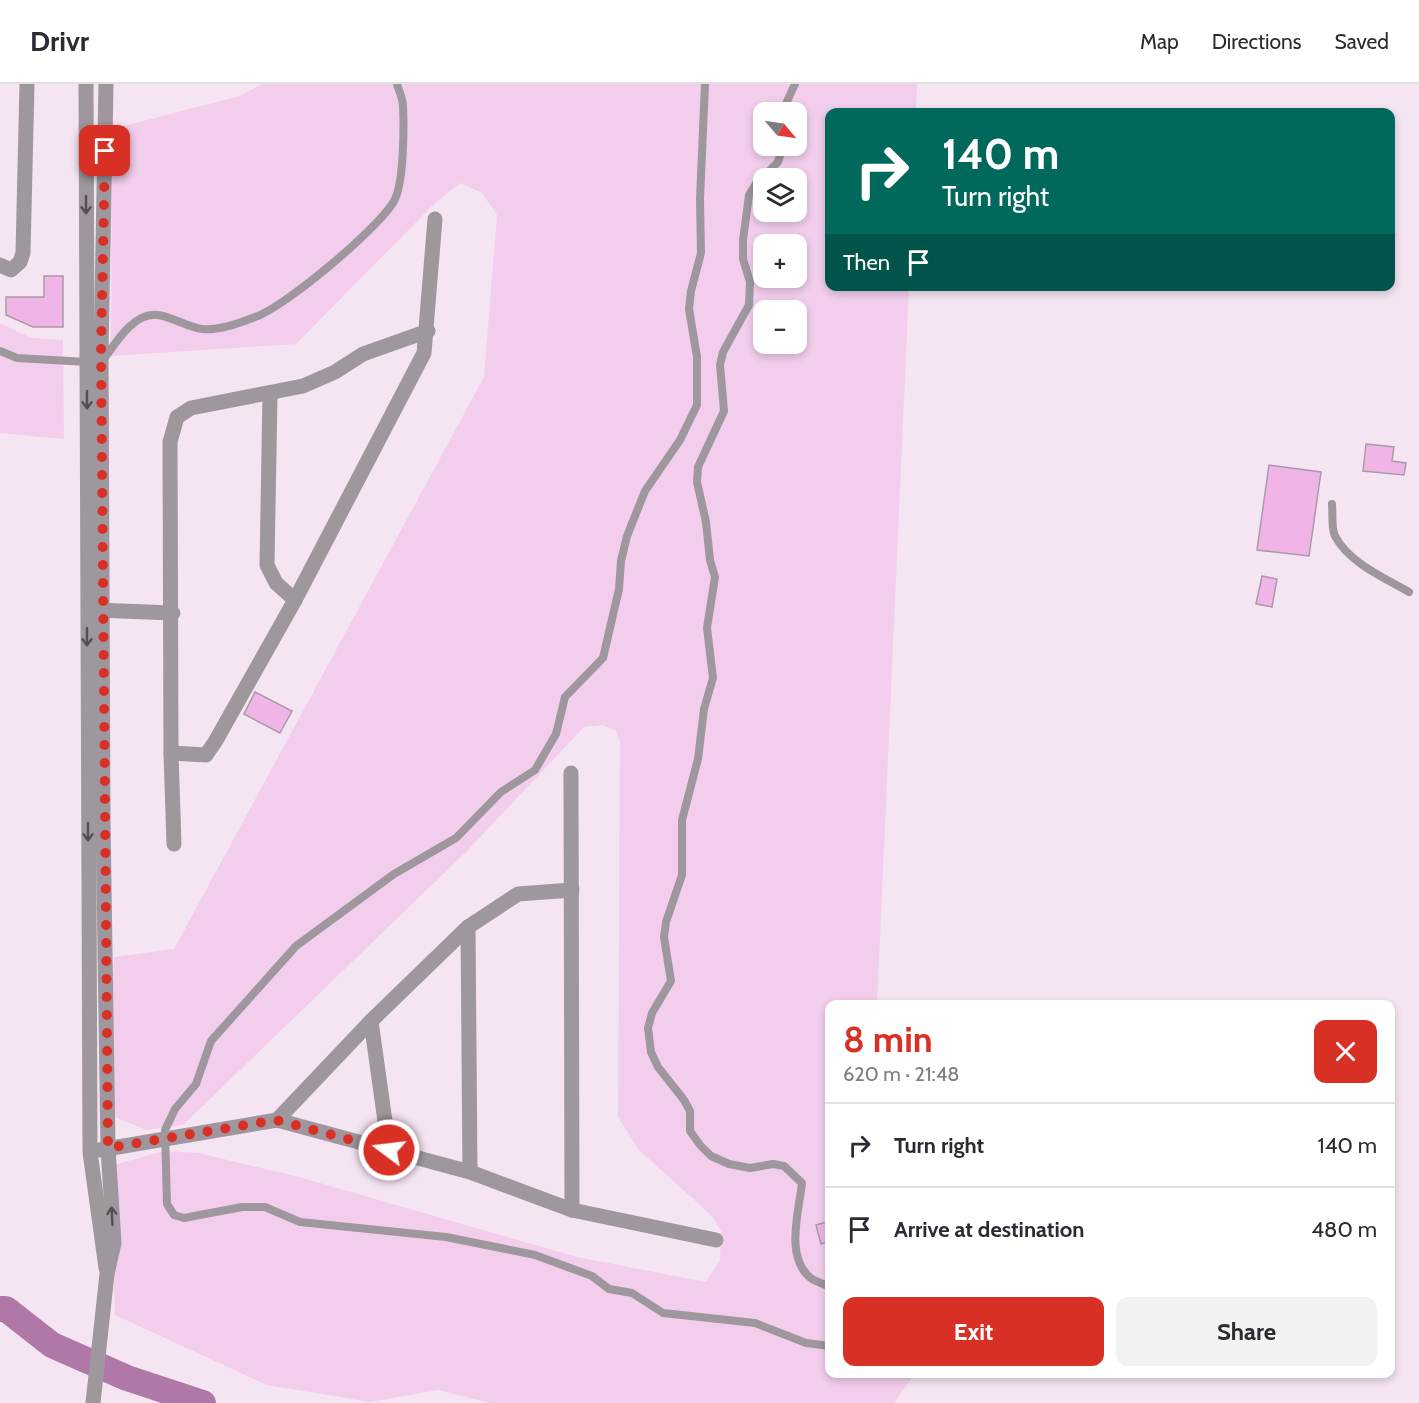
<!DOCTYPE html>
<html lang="en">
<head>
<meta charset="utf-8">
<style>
	body { margin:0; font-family:Cabin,sans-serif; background:#f2f2f3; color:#2b2b33; height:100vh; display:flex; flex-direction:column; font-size:22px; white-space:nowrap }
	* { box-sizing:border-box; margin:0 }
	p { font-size:20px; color:#7c7c81 }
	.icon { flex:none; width:33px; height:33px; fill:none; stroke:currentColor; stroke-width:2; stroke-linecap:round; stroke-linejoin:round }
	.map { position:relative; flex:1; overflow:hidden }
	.side { position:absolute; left:825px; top:916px; width:570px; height:378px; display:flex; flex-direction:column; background:#fff; border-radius:12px; box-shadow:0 3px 9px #0003 }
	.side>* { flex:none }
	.hud { position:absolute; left:825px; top:24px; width:570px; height:183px; border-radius:12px; box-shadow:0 3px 9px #0003; background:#00695c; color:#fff; overflow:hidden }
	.needle { width:39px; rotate:119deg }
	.tools { position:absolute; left:753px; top:18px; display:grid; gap:12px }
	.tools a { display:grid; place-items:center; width:54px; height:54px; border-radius:12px; background:#fff; box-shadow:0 3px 9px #0003; font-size:30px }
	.pin { position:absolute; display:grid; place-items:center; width:51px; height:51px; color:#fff; margin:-26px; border-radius:12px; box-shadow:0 3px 9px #0006 }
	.me { position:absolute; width:66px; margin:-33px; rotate:285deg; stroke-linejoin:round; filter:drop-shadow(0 0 4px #0008) }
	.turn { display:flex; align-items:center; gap:21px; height:126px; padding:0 18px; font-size:27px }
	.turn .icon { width:78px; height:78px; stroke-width:2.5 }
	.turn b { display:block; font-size:42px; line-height:51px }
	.then { display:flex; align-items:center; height:57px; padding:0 18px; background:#0003; gap:12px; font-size:22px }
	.round { display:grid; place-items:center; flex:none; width:63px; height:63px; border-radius:12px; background:#f2f2f3 }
	.headline { display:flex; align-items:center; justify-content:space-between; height:102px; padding:0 18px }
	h1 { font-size:36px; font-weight:700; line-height:45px; color:#d93025 }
	.cta { display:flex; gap:12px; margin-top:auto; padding:12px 18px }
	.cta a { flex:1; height:69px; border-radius:12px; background:#d93025; color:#fff; font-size:24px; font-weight:700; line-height:69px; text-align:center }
	.cta a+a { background:#f2f2f3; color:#2b2b33 }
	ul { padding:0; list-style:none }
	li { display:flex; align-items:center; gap:18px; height:84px; padding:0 18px; border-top:2px solid #e1e1e2 }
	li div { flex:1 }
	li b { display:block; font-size:22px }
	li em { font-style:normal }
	header { display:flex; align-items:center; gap:36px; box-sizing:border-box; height:84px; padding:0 30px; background:#fff; border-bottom:2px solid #e1e1e2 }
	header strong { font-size:28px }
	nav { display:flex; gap:33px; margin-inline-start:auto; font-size:21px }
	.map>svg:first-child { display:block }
	.green { fill:#f2ceec; fill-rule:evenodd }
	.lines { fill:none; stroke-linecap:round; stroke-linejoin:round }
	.river { stroke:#af78a7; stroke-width:26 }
	.building { fill:#f0b5e6; stroke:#aa9aa7; stroke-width:1.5 }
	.lane { stroke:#9e979d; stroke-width:8 }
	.street { stroke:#9e979d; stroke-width:15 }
	.oneway { stroke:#554e54 }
	.route { stroke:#d93025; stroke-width:10; stroke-dasharray:0 18 }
</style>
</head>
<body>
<header>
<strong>Drivr</strong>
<nav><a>Map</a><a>Directions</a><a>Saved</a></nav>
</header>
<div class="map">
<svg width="1419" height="1319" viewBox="0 0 1419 1319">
	<rect width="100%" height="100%" fill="#f5e4f2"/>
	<!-- green -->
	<g class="green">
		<path d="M 262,0 L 917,0 L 916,28 L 830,28 L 830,202 L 909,203 L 877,921 L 830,921 L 830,1290 L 911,1290 L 912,1294 L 894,1319 L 490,1319 L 438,1306 L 370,1318 L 267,1301 L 115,1231 L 110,1082 L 164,1067 L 198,1069 L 299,1093 L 577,1173 L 706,1198 L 720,1176 L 721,1147 L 712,1132 L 639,1066 L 618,1033 L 620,658 L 616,647 L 603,641 L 584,643 L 466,768 L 183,1041 L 146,1046 L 108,1030 L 114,873 L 174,865 L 484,293 L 497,131 L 482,109 L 461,99 L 437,117 L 296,260 L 111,272 L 112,45 L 240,12 ZM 764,28 L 796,28 L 796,62 L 764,62 ZM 764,94 L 796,94 L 796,128 L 764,128 ZM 764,160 L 796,160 L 796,194 L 764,194 ZM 764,226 L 796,226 L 796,260 L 764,260 Z"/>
		<path d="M 0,239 L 31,254 L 63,256 L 64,355 L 0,349 Z"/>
	</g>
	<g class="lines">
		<!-- river -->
		<path class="river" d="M 0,1225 L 6,1225 L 52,1261 L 127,1294 L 203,1319"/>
	</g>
	<!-- building -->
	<g class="building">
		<path d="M 44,192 L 63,192 L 63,243 L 33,243 L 6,231 L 6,213 L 44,213 Z"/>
		<path d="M 1366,360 L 1394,363 L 1392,377 L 1406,379 L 1404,391 L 1363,387 Z"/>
		<path d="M 1269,381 L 1321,388 L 1309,472 L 1257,466 Z"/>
		<path d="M 1262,492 L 1277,495 L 1272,523 L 1256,520 Z"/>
		<path d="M 255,608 L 292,627 L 280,649 L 244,630 Z"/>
		<path d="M 830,1137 L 830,1157 L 821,1160 L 816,1141 Z"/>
	</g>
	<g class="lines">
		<!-- lane -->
		<g class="lane">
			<path d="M 705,0 L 700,115 L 701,169 L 691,207 L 689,225 L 697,273 L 697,321 L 680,356 L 645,407 L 627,452 L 621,477 L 619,505 L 603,574 L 565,613 L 556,650 L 535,686 L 501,708 L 456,754 L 394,790 L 296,862 L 211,957 L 196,1000 L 175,1025 L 165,1046 L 167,1120 L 174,1131 L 184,1134 L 242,1123 L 265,1123 L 300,1138 L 446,1153 L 535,1171 L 592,1192 L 609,1205 L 632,1209 L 663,1229 L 755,1239 L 806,1259 L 830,1262"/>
			<path d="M 782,28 L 795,0"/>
			<path d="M 783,62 L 778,78 L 756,100 L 749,111 L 743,156 L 743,175 L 750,198 L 749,221 L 723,268 L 720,281 L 724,327 L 698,383 L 697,398 L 706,438 L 710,476 L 715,493 L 707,544 L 713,594 L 704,625 L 698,675 L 682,736 L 682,791 L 666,838 L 664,853 L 671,897 L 652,929 L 648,944 L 651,968 L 658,983 L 684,1016 L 690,1027 L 690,1047 L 700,1061 L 711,1072 L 729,1080 L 750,1084 L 773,1080 L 784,1082 L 802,1099 C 799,1127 784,1175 812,1195 C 817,1198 824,1200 830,1203"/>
			<path d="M 0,267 L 17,274 L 87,278"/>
			<path d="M 104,275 C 116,258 134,228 158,231 C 173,233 187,243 202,245 C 218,247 240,239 255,233 C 285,223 379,144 394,117 C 404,100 404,43 403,22 C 403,15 399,7 397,0"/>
			<path d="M 1332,420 C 1333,429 1331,444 1335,452 C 1349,479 1385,494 1409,508"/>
		</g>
		<!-- street -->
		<g class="street">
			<path d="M 86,0 L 90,1068 L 106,1184"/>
			<path d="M 0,181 L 11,186 L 20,178 L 23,169 L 27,0"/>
			<path d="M 270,310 L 267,481 L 276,499 L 295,516"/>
			<path d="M 95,526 L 173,529"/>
			<path d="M 171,669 L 206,671 L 215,658 L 295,516 L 424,269 L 435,135"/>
			<path d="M 571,689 L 572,1126"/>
			<path d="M 174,760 L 171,669 L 170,358 L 177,333 L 191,324 L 303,302 L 335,288 L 363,270 L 428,247"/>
			<path d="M 468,843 L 470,1088"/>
			<path d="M 371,937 L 389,1066"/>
			<path d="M 277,1036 L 371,937 L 468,843 L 518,810 L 572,806"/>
			<path d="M 100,1066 L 277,1036 L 470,1088 L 572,1126 L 716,1156"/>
			<path d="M 93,1319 L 107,1190 L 114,1159 L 108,1064 L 103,735 L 101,268 L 106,0"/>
		</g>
	</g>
	<!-- one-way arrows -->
	<defs><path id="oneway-shaft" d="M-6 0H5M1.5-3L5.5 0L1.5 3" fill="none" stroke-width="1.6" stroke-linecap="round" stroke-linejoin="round" transform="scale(1.5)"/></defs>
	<g class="oneway">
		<use href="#oneway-shaft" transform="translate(86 121) rotate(90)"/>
		<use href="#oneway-shaft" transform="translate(87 316) rotate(90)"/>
		<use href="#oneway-shaft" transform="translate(87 553) rotate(90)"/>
		<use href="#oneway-shaft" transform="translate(88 748) rotate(90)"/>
		<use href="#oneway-shaft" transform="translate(112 1132) rotate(-93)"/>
	</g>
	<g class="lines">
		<!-- route -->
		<path class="route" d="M 105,67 L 101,268 L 108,1064 L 276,1036 L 389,1066"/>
	</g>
</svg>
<div class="tools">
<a><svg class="needle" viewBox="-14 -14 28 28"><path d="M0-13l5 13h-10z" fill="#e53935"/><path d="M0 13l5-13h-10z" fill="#7c7c81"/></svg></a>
<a><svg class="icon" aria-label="layers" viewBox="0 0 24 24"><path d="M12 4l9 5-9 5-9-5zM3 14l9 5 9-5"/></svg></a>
<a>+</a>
<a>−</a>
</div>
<div class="pin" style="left:105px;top:67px;background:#d93025"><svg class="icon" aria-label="arrive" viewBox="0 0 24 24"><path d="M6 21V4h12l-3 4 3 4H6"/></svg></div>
<svg class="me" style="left:389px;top:1066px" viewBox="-20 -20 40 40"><circle r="17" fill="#d93025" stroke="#fff" stroke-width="3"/><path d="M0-11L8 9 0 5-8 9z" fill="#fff"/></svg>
<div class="hud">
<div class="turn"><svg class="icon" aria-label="right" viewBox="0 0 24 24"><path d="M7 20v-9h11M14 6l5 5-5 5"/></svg><div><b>140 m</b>Turn right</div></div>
<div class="then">Then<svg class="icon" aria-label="arrive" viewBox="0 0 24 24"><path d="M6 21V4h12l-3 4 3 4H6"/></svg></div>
</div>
<section class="side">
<div class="headline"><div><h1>8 min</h1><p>620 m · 21:48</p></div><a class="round" style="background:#d93025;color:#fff"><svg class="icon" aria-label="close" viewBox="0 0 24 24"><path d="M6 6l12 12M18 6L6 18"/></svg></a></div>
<ul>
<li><svg class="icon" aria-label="right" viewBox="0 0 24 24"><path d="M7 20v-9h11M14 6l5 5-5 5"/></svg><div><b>Turn right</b></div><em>140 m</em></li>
<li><svg class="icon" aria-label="arrive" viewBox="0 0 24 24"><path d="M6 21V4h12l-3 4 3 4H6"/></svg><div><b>Arrive at destination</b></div><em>480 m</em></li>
</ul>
<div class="cta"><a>Exit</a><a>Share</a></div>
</section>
</div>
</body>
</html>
